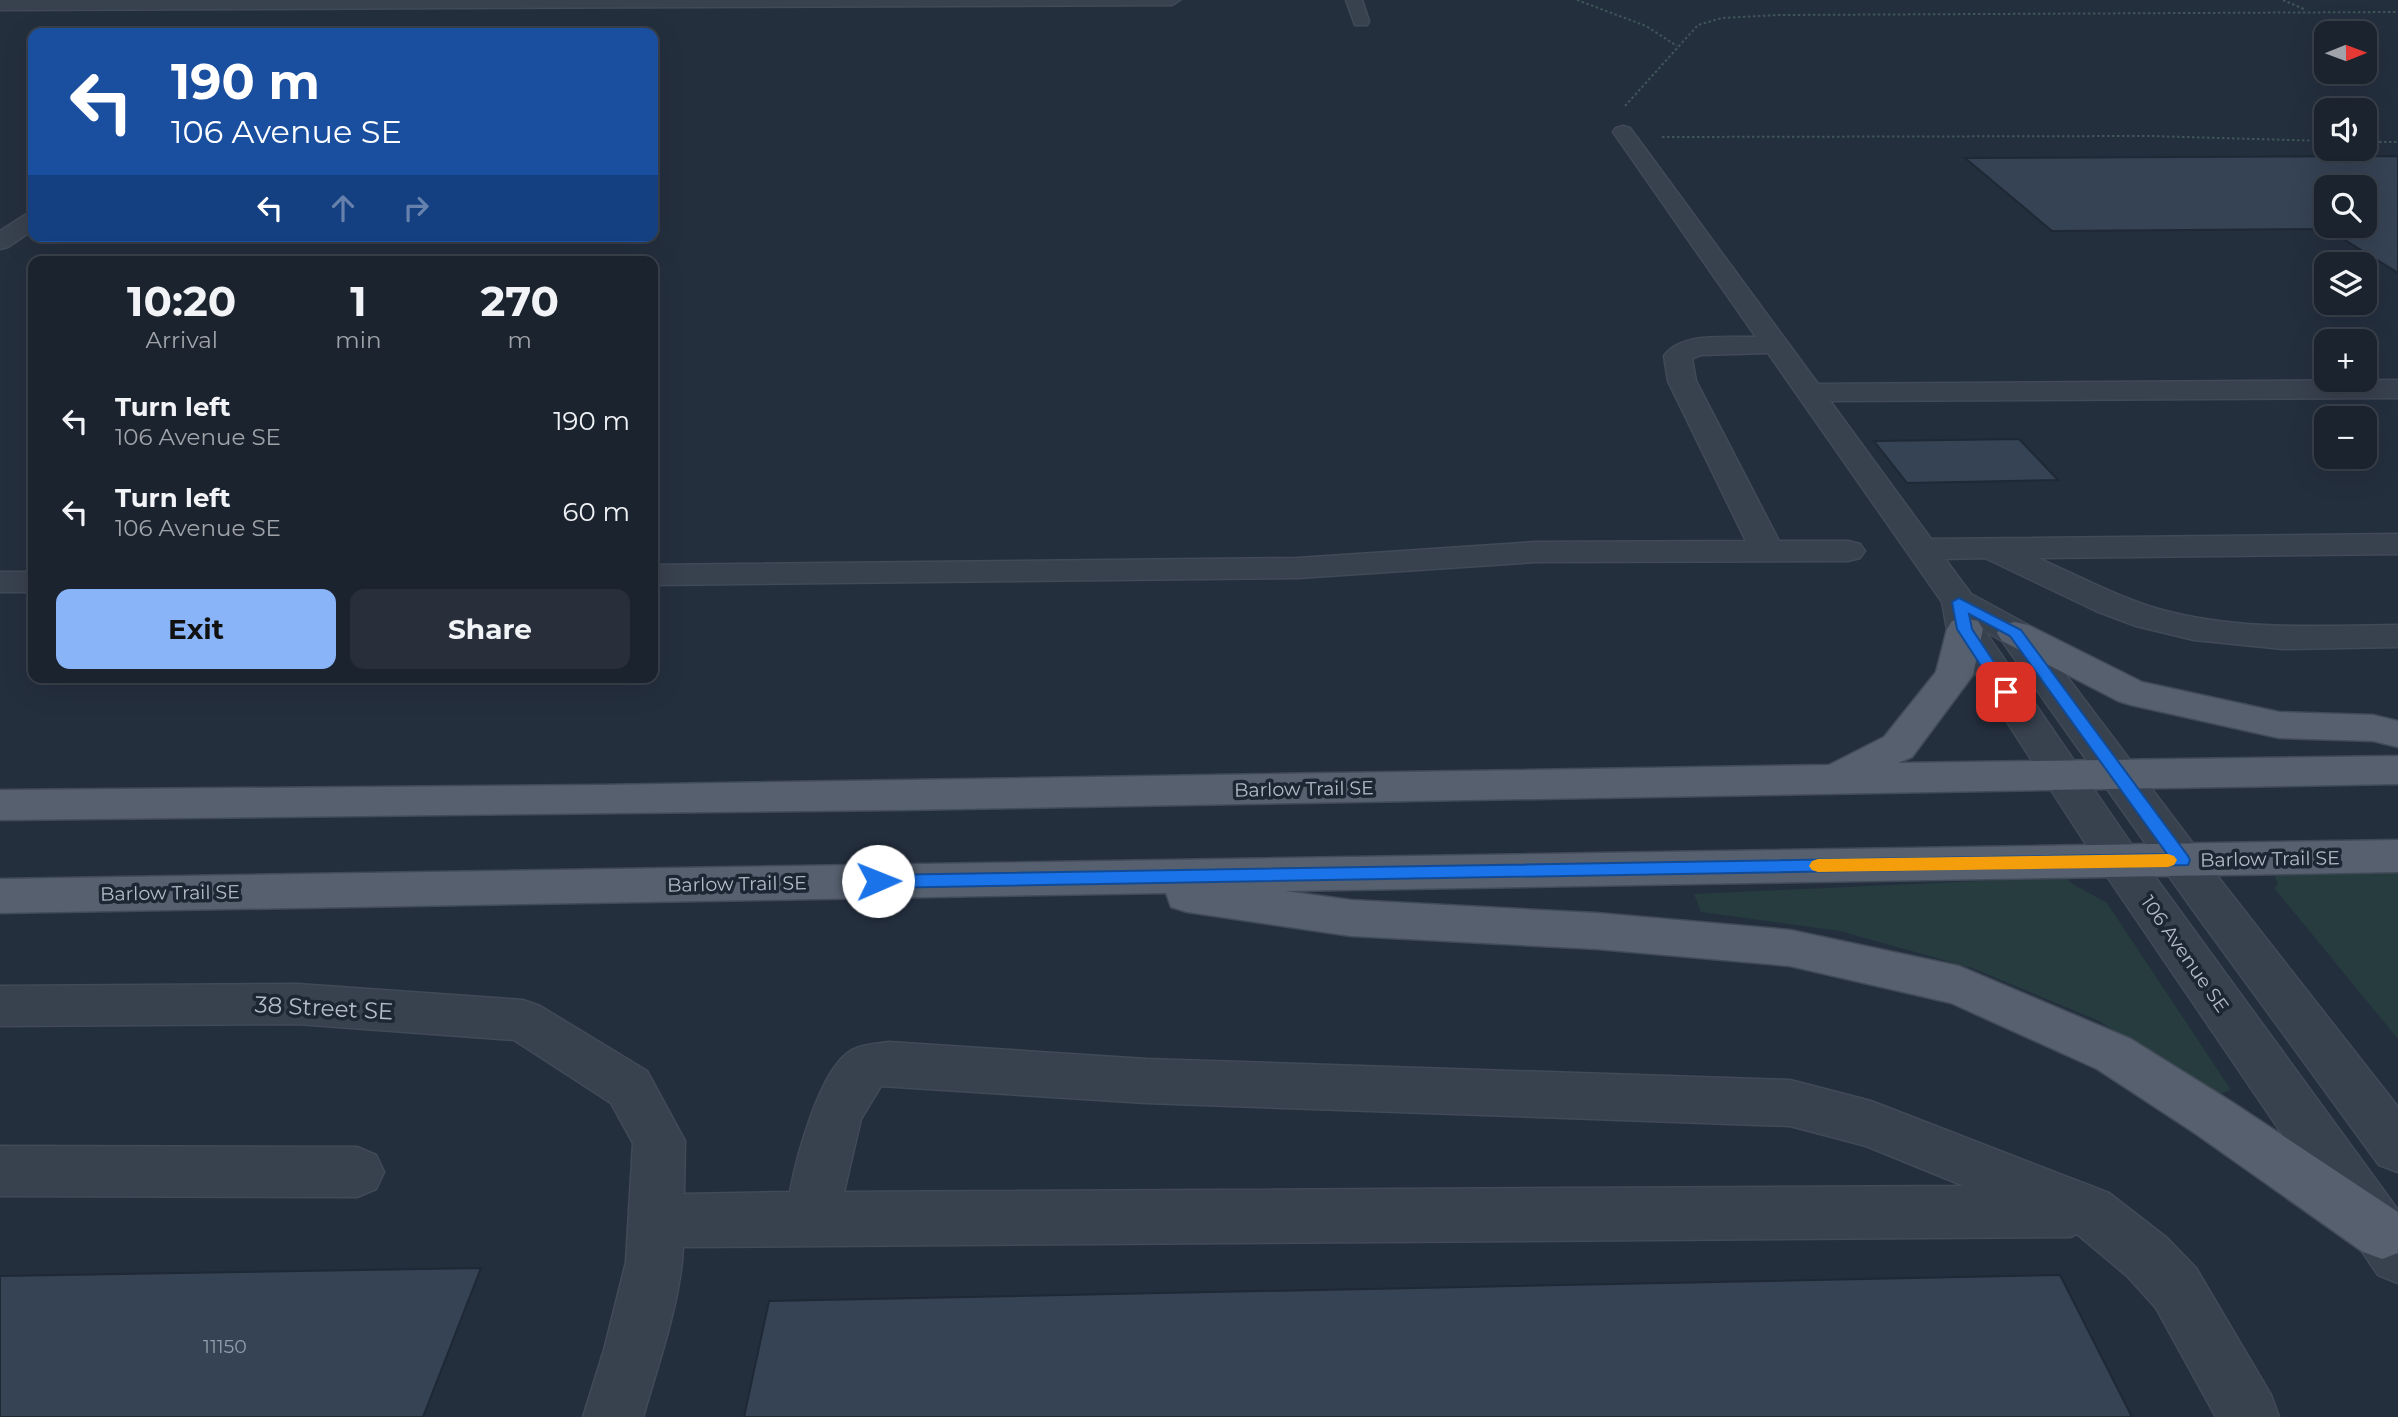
<!DOCTYPE html>
<html lang="en">
<head>
<meta charset="utf-8">
<style>
	body { margin:0; font-family:Montserrat,sans-serif; background:#282f3a; color:#f1f3f6; height:100vh; display:flex; flex-direction:column; font-size:26px; white-space:nowrap }
	* { box-sizing:border-box; margin:0 }
	p { font-size:23px; color:#a0a4aa }
	.icon { flex:none; width:38px; height:38px; fill:none; stroke:currentColor; stroke-width:2; stroke-linecap:round; stroke-linejoin:round }
	.map { position:relative; flex:1; overflow:hidden }
	.panel { position:absolute; left:28px; top:256px; width:630px; height:427px; display:flex; flex-direction:column; background:#1b232e; border-radius:14px; box-shadow:0 7px 28px #0002,0 0 0 2px #39404a }
	.panel>* { flex:none }
	.guide { position:absolute; left:28px; top:28px; width:630px; height:214px; border-radius:14px; box-shadow:0 7px 28px #0002,0 0 0 2px #39404a; background:#1a4fa0; color:#fff; overflow:hidden }
	.needle { width:46px; rotate:89deg }
	.tools { position:absolute; left:2314px; top:21px; display:grid; gap:14px }
	.tools a { display:grid; place-items:center; width:63px; height:63px; border-radius:14px; background:#1b232e; box-shadow:0 7px 28px #0002,0 0 0 2px #39404a; font-size:35px }
	.pin { position:absolute; display:grid; place-items:center; width:60px; height:60px; color:#fff; margin:-30px; border-radius:14px; box-shadow:0 4px 10px #0006 }
	.me { position:absolute; width:77px; margin:-38px; rotate:89deg; stroke-linejoin:round; filter:drop-shadow(0 0 5px #0008) }
	.turn { display:flex; align-items:center; gap:24px; height:147px; padding:0 28px; font-size:32px }
	.turn .icon { width:91px; height:91px; stroke-width:2.5 }
	.turn b { display:block; font-size:49px; line-height:60px }
	.lanes { display:flex; align-items:center; height:66px; padding:0 28px; background:#0003; justify-content:center; gap:35px; direction:ltr }
	.lanes .off { opacity:.35 }
	.eta { display:flex; justify-content:space-evenly; align-items:center; height:119px; text-align:center }
	.eta b { font-size:42px; font-weight:700; line-height:49px }
	.primary-button { display:flex; gap:14px; margin-top:auto; padding:14px 28px }
	.primary-button a { flex:1; height:80px; border-radius:14px; background:#8ab4f8; color:#111; font-size:28px; font-weight:700; line-height:80px; text-align:center }
	.primary-button a+a { background:#282f3a; color:#f1f3f6 }
	ul { padding:0; list-style:none }
	li { display:flex; align-items:center; gap:21px; height:91px; padding:0 28px }
	li div { flex:1 }
	li b { display:block; font-size:26px }
	li em { font-style:normal }
	.map>svg:first-child { display:block }
	.green { fill:#263c3f }
	.building { fill:#364354; stroke:#1f2835; stroke-width:2; fill-rule:evenodd }
	.lines { fill:none; stroke-linecap:round; stroke-linejoin:round }
	.minor-casing { stroke:#414a57; stroke-width:3 }
	.major-casing { stroke:#414a57; stroke-width:3 }
	.path { stroke:#3f5557; stroke-width:2; stroke-dasharray:2.5 2.5; stroke-linecap:butt }
	.minor { fill:#38414e; fill-rule:evenodd }
	.major { fill:#56606e; fill-rule:evenodd }
	.route { fill:#1a73e8; stroke:#114b97; stroke-width:2 }
	.slow { fill:#f59e0b }
	.labels { text-anchor:middle; dominant-baseline:central; stroke-width:7; stroke-linejoin:round; paint-order:stroke }
	.street-label { font-size:19px; fill:#b4bcc9; stroke:#1d2633 }
	.near-number-label { font-size:19px; fill:#929caa }
	.near-street-label { font-size:23px; fill:#b4bcc9; stroke:#1d2633 }
</style>
</head>
<body>
<div class="map">
<svg width="2398" height="1417" viewBox="0 0 2398 1417">
	<rect width="100%" height="100%" fill="#242f3e"/>
	<!-- green -->
	<g class="green">
		<path d="M 2398,872 L 2398,1039 L 2274,888 L 2278,884 L 2274,874 Z"/>
		<path d="M 2067,877 L 2071,883 L 2107,903 L 2231,1090 L 2216,1095 L 2099,1021 L 1972,968 L 1840,931 L 1701,912 L 1694,894 Z"/>
	</g>
	<!-- building -->
	<g class="building">
		<path d="M 2398,156 L 2398,273 L 2327,229 L 2052,231 L 1965,158 ZM 2326,187 L 2364,187 L 2364,226 L 2326,226 Z"/>
		<path d="M 2019,439 L 2058,480 L 1907,483 L 1874,441 Z"/>
		<path d="M 481,1268 L 423,1417 L 0,1417 L 0,1276 Z"/>
		<path d="M 2060,1275 L 2132,1417 L 744,1417 L 769,1301 Z"/>
	</g>
	<g class="lines">
		<defs>
			<g id="minor">
				<path d="M 0,0 L 1180,0 L 1172,5 L 0,10 Z"/>
				<path d="M 1346,0 L 1362,0 L 1369,21 L 1367,25 L 1355,25 Z"/>
				<path d="M 1623,126 L 1630,128 L 1818,384 L 2398,380 L 2398,398 L 1830,401 L 1931,539 L 2398,534 L 2398,554 L 2038,558 C 2079,576 2119,598 2162,610 C 2239,631 2320,626 2398,625 L 2398,647 L 2283,649 L 2194,640 L 2136,626 L 2096,611 L 1985,558 L 1945,559 L 1971,594 L 2028,625 L 2225,886 L 2398,1107 L 2398,1172 L 2379,1165 L 2193,910 L 2002,641 L 1985,631 L 2134,848 L 2398,1210 L 2398,1283 L 2378,1275 L 2104,872 L 1947,629 L 1942,602 L 1768,353 L 1701,355 L 1692,359 L 1696,381 L 1779,541 L 1848,541 L 1860,544 L 1865,551 L 1860,558 L 1848,561 L 1536,562 L 1298,578 L 653,585 L 653,565 L 1298,558 L 1536,542 L 1746,541 L 1668,381 L 1664,356 C 1682,331 1729,338 1756,337 L 1613,132 L 1616,128 Z"/>
				<path d="M 33,213 L 33,230 L 8,247 L 0,249 L 0,231 L 25,215 Z"/>
				<rect x="0" y="572" width="33" height="20"/>
				<path d="M 297,984 L 523,1000 L 540,1006 L 647,1071 L 685,1141 L 684,1194 L 790,1192 C 796,1159 820,1067 852,1050 C 863,1044 876,1044 889,1042 L 1146,1059 L 1790,1080 L 1871,1101 L 2109,1193 L 2167,1238 L 2196,1268 L 2271,1395 L 2279,1417 L 2216,1417 L 2156,1308 L 2127,1276 L 2077,1234 L 2070,1237 L 683,1247 C 681,1300 658,1365 643,1417 L 583,1417 L 604,1350 L 626,1262 L 633,1143 L 611,1103 L 514,1040 L 297,1024 L 0,1026 L 0,986 ZM 881,1086 L 1146,1103 L 1790,1126 L 1866,1146 L 1964,1186 L 844,1192 L 861,1119 Z"/>
				<path d="M 0,1146 L 357,1147 L 376,1155 L 384,1172 L 376,1189 L 357,1197 L 0,1196 Z"/>
			</g>
			<g id="major">
				<path d="M 1965,618 L 1978,621 L 1983,629 L 1973,675 L 1912,757 L 1898,763 L 2398,756 L 2398,784 L 899,810 L 0,820 L 0,790 L 599,785 L 1829,765 L 1884,737 L 1936,672 L 1947,629 L 1952,621 Z"/>
				<path d="M 2015,622 L 2028,625 L 2142,682 L 2279,712 L 2373,715 L 2398,721 L 2398,747 L 2373,741 L 2279,738 L 2131,705 L 2118,701 L 2002,641 L 1997,633 L 2002,625 Z"/>
				<path d="M 2398,840 L 2398,872 L 1285,891 L 1351,900 L 1597,913 L 1790,930 L 1959,966 L 2131,1039 L 2232,1102 L 2398,1212 L 2398,1253 L 2382,1259 L 2363,1252 L 2196,1134 L 2097,1069 L 1951,1003 L 1790,966 L 1597,949 L 1351,936 L 1187,912 L 1171,907 L 1166,893 L 0,913 L 0,879 Z"/>
			</g>
		</defs>
		<!-- minor casing -->
		<use href="#minor" class="minor-casing"/>
		<!-- major casing -->
		<use href="#major" class="major-casing"/>
		<!-- path -->
		<g class="path">
			<path d="M 1577,0 L 1646,26 L 1677,46"/>
			<path d="M 2283,0 L 2306,10"/>
			<path d="M 1625,106 L 1698,25 L 1722,18 L 1778,15 L 2398,12"/>
			<path d="M 1662,137 L 2151,136 L 2326,141"/>
			<path d="M 2364,142 L 2398,142"/>
		</g>
		<!-- minor -->
		<use href="#minor" class="minor"/>
		<!-- major -->
		<use href="#major" class="major"/>
	</g>
	<!-- route -->
	<path class="route" d="M 1959,598 L 2021,630 L 2188,856 L 2190,860 L 2188,865 L 878,888 L 872,886 L 869,881 L 872,877 L 878,875 L 2167,854 L 2010,636 L 1969,614 L 1972,629 L 2014,692 L 2012,695 L 2000,695 L 1957,629 L 1952,602 Z"/>
	<!-- slow -->
	<path class="slow" d="M 2168,854 L 2174,856 L 2177,860 L 2174,865 L 2168,867 L 1818,872 L 1812,870 L 1809,866 L 1812,861 L 1818,859 Z"/>
	<g class="labels">
		<!-- street labels -->
		<g class="street-label">
			<text transform="translate(1304 789) rotate(-1)">Barlow Trail SE</text>
			<text transform="translate(2270 859) rotate(-1)">Barlow Trail SE</text>
			<text transform="translate(737 884) rotate(-1)">Barlow Trail SE</text>
			<text transform="translate(170 893) rotate(-1)">Barlow Trail SE</text>
			<text transform="translate(2185 954) rotate(55)">106 Avenue SE</text>
		</g>
		<!-- near-number labels -->
		<g class="near-number-label">
			<text x="225" y="1346">11150</text>
		</g>
		<!-- near-street labels -->
		<g class="near-street-label">
			<text transform="translate(324 1008) rotate(3)">38 Street SE</text>
		</g>
	</g>
</svg>
<div class="tools">
<a><svg class="needle" viewBox="-14 -14 28 28"><path d="M0-13l5 13h-10z" fill="#e53935"/><path d="M0 13l5-13h-10z" fill="#a0a4aa"/></svg></a>
<a><svg class="icon" aria-label="sound" viewBox="0 0 24 24"><path d="M4 9h4l5-4v14l-5-4H4zM17 9q2 3 0 6"/></svg></a>
<a><svg class="icon" aria-label="search" viewBox="0 0 24 24"><circle cx="10" cy="10" r="6"/><path d="M15 15l6 6"/></svg></a>
<a><svg class="icon" aria-label="layers" viewBox="0 0 24 24"><path d="M12 4l9 5-9 5-9-5zM3 14l9 5 9-5"/></svg></a>
<a>+</a>
<a>−</a>
</div>
<div class="pin" style="left:2006px;top:692px;background:#d93025"><svg class="icon" aria-label="arrive" viewBox="0 0 24 24"><path d="M6 21V4h12l-3 4 3 4H6"/></svg></div>
<svg class="me" style="left:878px;top:881px" viewBox="-20 -20 40 40"><circle r="19" fill="#fff"/><path d="M0-13L10 11 0 6-10 11z" fill="#1a73e8"/></svg>
<div class="guide">
<div class="turn"><svg class="icon" aria-label="left" viewBox="0 0 24 24"><path d="M17 20v-9H6M10 6l-5 5 5 5"/></svg><div><b>190 m</b>106 Avenue SE</div></div>
<div class="lanes"><svg class="icon" aria-label="left" viewBox="0 0 24 24"><path d="M17 20v-9H6M10 6l-5 5 5 5"/></svg><svg class="icon off" aria-label="ahead" viewBox="0 0 24 24"><path d="M12 20V5M6 11l6-6 6 6"/></svg><svg class="icon off" aria-label="right" viewBox="0 0 24 24"><path d="M7 20v-9h11M14 6l5 5-5 5"/></svg></div>
</div>
<section class="panel">
<div class="eta">
<div><b>10:20</b><p>Arrival</p></div>
<div><b>1</b><p>min</p></div>
<div><b>270</b><p>m</p></div>
</div>
<ul>
<li><svg class="icon" aria-label="left" viewBox="0 0 24 24"><path d="M17 20v-9H6M10 6l-5 5 5 5"/></svg><div><b>Turn left</b><p>106 Avenue SE</p></div><em>190 m</em></li>
<li><svg class="icon" aria-label="left" viewBox="0 0 24 24"><path d="M17 20v-9H6M10 6l-5 5 5 5"/></svg><div><b>Turn left</b><p>106 Avenue SE</p></div><em>60 m</em></li>
</ul>
<div class="primary-button"><a>Exit</a><a>Share</a></div>
</section>
</div>
</body>
</html>
